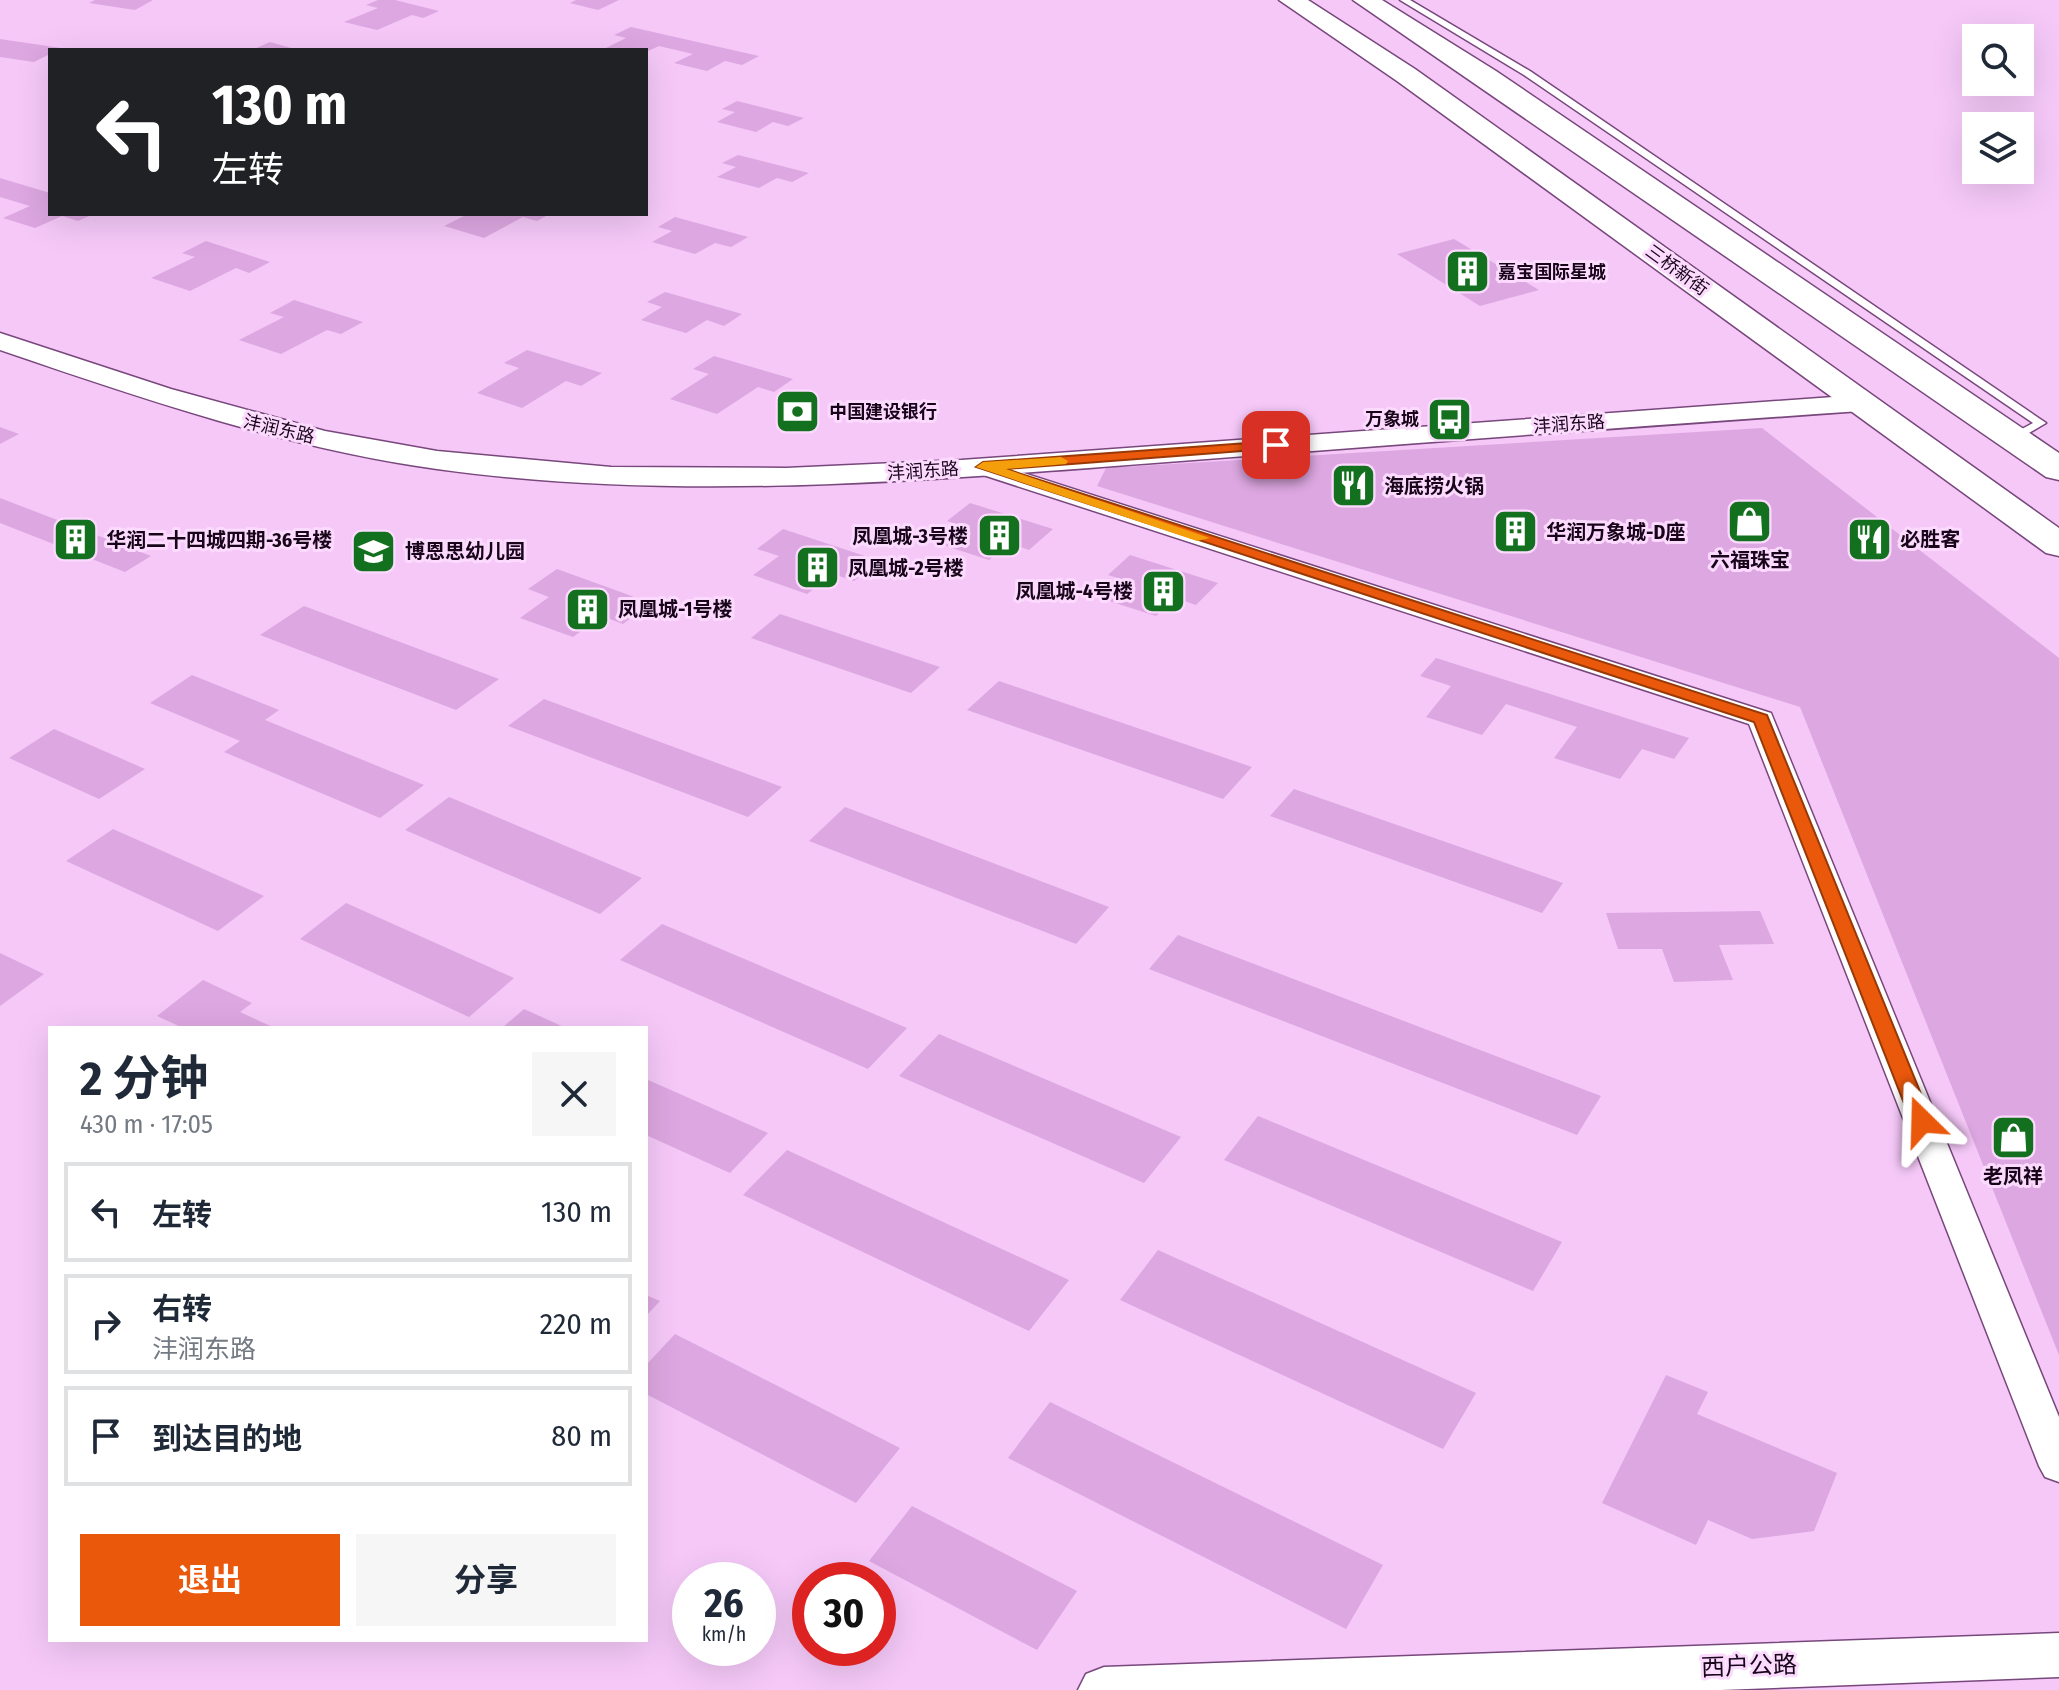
<!DOCTYPE html>
<html lang="zh">
<head>
<meta charset="utf-8">
<style>
	body { margin:0; font-family:"Fira Sans Condensed","Noto Sans SC",sans-serif; background:#f6f6f7; color:#1f2937; height:100vh; display:flex; flex-direction:column; font-size:30px; white-space:nowrap }
	* { box-sizing:border-box; margin:0 }
	p { font-size:26px; color:#747a83 }
	.icon { flex:none; width:44px; height:44px; fill:none; stroke:currentColor; stroke-width:2; stroke-linecap:round; stroke-linejoin:round }
	.map { position:relative; flex:1; overflow:hidden }
	.details { position:absolute; left:48px; top:1026px; width:600px; height:616px; display:flex; flex-direction:column; background:#fff; border-radius:0px; box-shadow:0 8px 32px #0002 }
	.details>* { flex:none }
	.hud { position:absolute; left:48px; top:48px; width:600px; height:168px; border-radius:0px; box-shadow:0 8px 32px #0002; background:#202124; color:#fff; overflow:hidden }
	.buttons { position:absolute; left:1962px; top:24px; display:grid; gap:16px }
	.buttons a { display:grid; place-items:center; width:72px; height:72px; border-radius:0px; background:#fff; box-shadow:0 8px 32px #0002; font-size:40px }
	.speed { position:absolute; left:672px; top:1562px; display:flex; gap:16px; font-size:40px; font-weight:700; text-align:center }
	.speed>* { display:grid; place-content:center; width:104px; height:104px; border-radius:50%; background:#fff; box-shadow:0 8px 32px #0002; line-height:1 }
	.speed small { font-size:20px; font-weight:400 }
	.speed .limit { border:12px solid #d22; background:#fff; color:#111 }
	.pin { position:absolute; display:grid; place-items:center; width:68px; height:68px; color:#fff; margin:-34px; border-radius:16px; box-shadow:0 4px 12px #0006 }
	.me { position:absolute; width:88px; margin:-44px; rotate:338deg; stroke-linejoin:round; filter:drop-shadow(0 0 6px #0008) }
	.turn { display:flex; align-items:center; gap:28px; height:168px; padding:0 32px; font-size:36px }
	.turn .icon { width:104px; height:104px; stroke-width:2.5 }
	.turn b { display:block; font-size:56px; line-height:68px }
	.round { display:grid; place-items:center; flex:none; width:84px; height:84px; border-radius:0px; background:#f6f6f7 }
	.overview { display:flex; align-items:center; justify-content:space-between; height:136px; padding:0 32px }
	h1 { font-size:48px; font-weight:700; line-height:60px }
	.action { display:flex; gap:16px; margin-top:auto; padding:16px 32px }
	.action a { flex:1; height:92px; border-radius:0px; background:#ea580c; color:#fff; font-size:32px; font-weight:700; line-height:92px; text-align:center }
	.action a+a { background:#f6f6f7; color:#1f2937 }
	ul { padding:0; list-style:none }
	li { display:flex; align-items:center; gap:24px; height:100px; margin:0 16px 12px; padding:0 16px; border:4px solid #e0e1e3; border-radius:0px }
	li div { flex:1 }
	li b { display:block; font-size:30px }
	li em { font-style:normal }
	.map>svg:first-child { display:block }
	.building { fill:#dda7e1 }
	.lines { fill:none; stroke-linecap:round; stroke-linejoin:round }
	.service-casing { stroke:#78477c; stroke-width:3 }
	.minor-casing { stroke:#78477c; stroke-width:3 }
	.tertiary-casing { stroke:#78477c; stroke-width:3 }
	.primary-casing { stroke:#78477c; stroke-width:3 }
	.service { fill:#fff; fill-rule:evenodd }
	.minor { fill:#fff; fill-rule:evenodd }
	.tertiary { fill:#fff; fill-rule:evenodd }
	.primary { fill:#fff; fill-rule:evenodd }
	.route { fill:#ea580c; stroke:#983908; stroke-width:2 }
	.slow { fill:#f59e0b }
	.labels { text-anchor:middle; dominant-baseline:central; stroke-width:6; stroke-linejoin:round; paint-order:stroke }
	.far-street-label { font-size:18px; fill:#18051a; stroke:#fcdafe }
	.far-poi-label { font-size:18px; font-weight:bold; fill:#18051a; stroke:#fcdafe; text-anchor:start }
	.poi-label { font-size:20px; font-weight:bold; fill:#18051a; stroke:#fcdafe; text-anchor:start }
	.near-street-label { font-size:24px; fill:#18051a; stroke:#fcdafe }
</style>
</head>
<body>
<div class="map">
<svg width="2059" height="1690" viewBox="0 0 2059 1690">
	<rect width="100%" height="100%" fill="#f5c8f8"/>
	<!-- building -->
	<g class="building">
		<path d="M 95,0 L 153,0 L 135,10 L 89,3 Z"/>
		<path d="M 378,0 L 395,0 L 439,11 L 423,18 L 412,15 L 377,30 L 344,22 L 378,8 L 366,5 Z"/>
		<path d="M 576,0 L 619,0 L 598,10 L 570,3 Z"/>
		<path d="M 631,27 L 759,56 L 742,65 L 725,61 L 707,71 L 674,63 L 693,54 L 659,46 L 646,52 L 606,48 L 626,38 L 614,35 Z"/>
		<path d="M 0,39 L 61,48 L 61,50 L 50,50 L 50,54 L 34,62 L 0,57 Z"/>
		<path d="M 270,42 L 295,49 L 295,50 L 252,50 Z"/>
		<path d="M 737,101 L 804,118 L 788,126 L 773,122 L 756,132 L 717,122 L 735,112 L 722,109 Z"/>
		<path d="M 738,155 L 809,173 L 792,182 L 777,178 L 759,188 L 717,177 L 736,167 L 722,163 Z"/>
		<path d="M 0,178 L 50,193 L 50,214 L 94,214 L 78,221 L 62,216 L 35,228 L 3,218 L 30,206 L 0,197 Z"/>
		<path d="M 468,214 L 550,214 L 537,221 L 523,217 L 484,238 L 444,226 Z"/>
		<path d="M 675,217 L 748,237 L 731,247 L 715,243 L 695,254 L 652,242 L 672,231 L 658,227 Z"/>
		<path d="M 1454,239 L 1539,290 L 1480,306 L 1397,254 Z"/>
		<path d="M 206,241 L 270,262 L 249,273 L 236,268 L 190,291 L 151,278 L 195,257 L 182,253 Z"/>
		<path d="M 665,292 L 742,314 L 724,326 L 707,320 L 686,333 L 641,320 L 662,307 L 647,302 Z"/>
		<path d="M 294,300 L 363,322 L 341,334 L 327,330 L 281,354 L 239,340 L 284,317 L 270,313 Z"/>
		<path d="M 527,350 L 602,373 L 581,386 L 566,381 L 522,408 L 477,393 L 519,368 L 504,363 Z"/>
		<path d="M 714,356 L 793,379 L 774,392 L 758,387 L 717,414 L 670,399 L 709,374 L 693,369 Z"/>
		<path d="M 0,427 L 19,434 L 0,444 Z"/>
		<path d="M 1762,428 L 2059,658 L 2059,1355 L 1800,707 L 1097,486 L 1106,468 Z"/>
		<path d="M 0,498 L 151,556 L 125,572 L 0,523 Z"/>
		<path d="M 970,503 L 1053,529 L 1029,550 L 1009,543 L 989,560 L 943,545 L 965,527 L 947,521 Z"/>
		<path d="M 783,529 L 880,561 L 854,581 L 833,574 L 807,594 L 753,575 L 779,556 L 757,549 Z"/>
		<path d="M 1130,555 L 1218,583 L 1196,605 L 1175,598 L 1156,616 L 1106,600 L 1127,581 L 1108,575 Z"/>
		<path d="M 557,569 L 651,603 L 623,624 L 602,616 L 573,637 L 520,618 L 549,597 L 528,589 Z"/>
		<path d="M 304,606 L 499,679 L 456,710 L 260,635 Z"/>
		<path d="M 780,614 L 940,667 L 911,693 L 751,638 Z"/>
		<path d="M 1436,658 L 1689,738 L 1674,759 L 1642,749 L 1620,779 L 1554,758 L 1577,727 L 1506,704 L 1482,735 L 1426,717 L 1451,686 L 1420,676 Z"/>
		<path d="M 192,675 L 279,710 L 265,720 L 424,785 L 380,818 L 224,752 L 240,741 L 150,703 Z"/>
		<path d="M 999,681 L 1252,767 L 1223,799 L 967,710 Z"/>
		<path d="M 544,699 L 782,787 L 748,817 L 508,726 Z"/>
		<path d="M 54,729 L 145,769 L 99,799 L 9,758 Z"/>
		<path d="M 1294,789 L 1563,883 L 1542,913 L 1270,816 Z"/>
		<path d="M 449,797 L 642,878 L 600,914 L 405,830 Z"/>
		<path d="M 845,807 L 1109,907 L 1076,944 L 809,841 Z"/>
		<path d="M 113,829 L 264,896 L 218,931 L 66,861 Z"/>
		<path d="M 346,903 L 514,978 L 469,1017 L 300,939 Z"/>
		<path d="M 1760,911 L 1774,944 L 1719,945 L 1733,980 L 1674,982 L 1662,949 L 1618,949 L 1606,913 Z"/>
		<path d="M 662,924 L 907,1028 L 868,1069 L 620,960 Z"/>
		<path d="M 1178,935 L 1601,1096 L 1577,1135 L 1149,969 Z"/>
		<path d="M 0,953 L 44,974 L 0,1006 Z"/>
		<path d="M 203,980 L 252,1003 L 240,1012 L 275,1028 L 183,1028 L 157,1016 Z"/>
		<path d="M 524,1009 L 566,1028 L 502,1028 Z"/>
		<path d="M 939,1034 L 1181,1137 L 1144,1183 L 899,1076 Z"/>
		<path d="M 646,1079 L 768,1133 L 730,1173 L 646,1135 Z"/>
		<path d="M 1258,1116 L 1562,1242 L 1533,1291 L 1224,1160 Z"/>
		<path d="M 787,1150 L 1069,1280 L 1029,1331 L 743,1195 Z"/>
		<path d="M 1158,1250 L 1476,1393 L 1443,1449 L 1120,1300 Z"/>
		<path d="M 646,1295 L 660,1301 L 646,1316 Z"/>
		<path d="M 675,1334 L 900,1448 L 856,1503 L 646,1394 L 646,1365 Z"/>
		<path d="M 1666,1375 L 1708,1392 L 1697,1414 L 1837,1473 L 1814,1531 L 1752,1539 L 1708,1520 L 1696,1545 L 1602,1503 Z"/>
		<path d="M 1050,1402 L 1383,1565 L 1346,1629 L 1008,1458 Z"/>
		<path d="M 912,1506 L 1077,1591 L 1037,1650 L 869,1561 Z"/>
	</g>
	<g class="lines">
		<defs>
			<path id="service" d="M 1400,0 L 1410,0 L 1530,71 L 2046,423 L 2017,440 L 2009,440 L 2009,436 L 2033,423 L 1524,75 Z"/>
			<path id="minor" d="M 983,460 L 1771,713 L 2059,1417 L 2059,1482 L 2045,1477 L 2039,1466 L 1749,724 L 974,472 L 971,467 Z"/>
			<g id="tertiary">
				<path d="M 0,333 L 171,389 L 325,431 L 437,451 L 611,467 L 786,468 L 961,460 L 1861,395 L 1871,397 L 1875,403 L 1871,409 L 1861,411 C 1625,427 1390,445 1154,463 C 916,481 675,502 437,469 C 287,448 143,399 0,350 Z"/>
				<path d="M 2059,1633 L 2059,1677 L 1721,1690 L 1078,1690 L 1086,1674 L 1104,1667 Z"/>
			</g>
			<g id="primary">
				<path d="M 1279,0 L 1308,0 L 1415,69 L 2059,528 L 2059,556 L 2046,553 L 1397,81 Z"/>
				<path d="M 1353,0 L 1382,0 L 1496,71 L 2059,453 L 2059,480 L 2046,477 Z"/>
			</g>
		</defs>
		<!-- service casing -->
		<use href="#service" class="service-casing"/>
		<!-- minor casing -->
		<use href="#minor" class="minor-casing"/>
		<!-- tertiary casing -->
		<use href="#tertiary" class="tertiary-casing"/>
		<!-- primary casing -->
		<use href="#primary" class="primary-casing"/>
		<!-- service -->
		<use href="#service" class="service"/>
		<!-- minor -->
		<use href="#minor" class="minor"/>
		<!-- tertiary -->
		<use href="#tertiary" class="tertiary"/>
		<!-- primary -->
		<use href="#primary" class="primary"/>
	</g>
	<!-- route -->
	<path class="route" d="M 1276,441 L 1283,445 L 1281,448 L 1006,469 L 1767,715 L 1932,1121 L 1929,1127 L 1914,1127 L 1911,1121 L 1754,722 L 976,467 L 983,462 Z"/>
	<!-- slow -->
	<path class="slow" d="M 1061,457 L 1068,461 L 1066,464 L 1006,469 L 1210,538 L 1197,541 L 976,467 L 983,462 Z"/>
	<!-- icons -->
	<defs>
		<symbol id="building-square" viewBox="-11 -11 22 22"><rect x="-9" y="-9" width="18" height="18" rx="4" fill="#13701e" stroke="#fcdafe"/><path d="M-4-6H4V6H1V3H-1V6H-4ZM-2.5-4.3h1.7v1.8h-1.7ZM.8-4.3h1.7v1.8H.8ZM-2.5-1h1.7V.8h-1.7ZM.8-1h1.7V.8H.8Z" fill="#fff"/></symbol>
		<symbol id="bank-square" viewBox="-11 -11 22 22"><rect x="-9" y="-9" width="18" height="18" rx="4" fill="#13701e" stroke="#fcdafe"/><path d="M-6-4H6V4H-6ZM0-2.3a2.3 2.3 0 1 0 0 4.6a2.3 2.3 0 1 0 0-4.6Z" fill="#fff"/></symbol>
		<symbol id="bus-square" viewBox="-11 -11 22 22"><rect x="-9" y="-9" width="18" height="18" rx="4" fill="#13701e" stroke="#fcdafe"/><path d="M-5-6H5V4H4V6H2V4H-2V6H-4V4H-5ZM-3.5-4V0h7V-4ZM-3.5 1.2v1.5H-2V1.2ZM2 1.2v1.5H3.5V1.2Z" fill="#fff"/></symbol>
		<symbol id="restaurant-square" viewBox="-11 -11 22 22"><rect x="-9" y="-9" width="18" height="18" rx="4" fill="#13701e" stroke="#fcdafe"/><path d="M-5-6h1v4h1v-4h1v4h1v-4h1v5L-1.5 .5V6h-2V.5L-5-1ZM5-6V6H3V1.5H1.5Q1.5-4 5-6Z" fill="#fff"/></symbol>
		<symbol id="shop-square" viewBox="-11 -11 22 22"><rect x="-9" y="-9" width="18" height="18" rx="4" fill="#13701e" stroke="#fcdafe"/><path d="M-5-2.5h2.3a2.7 3.5 0 0 1 5.4 0H5L5.5 6h-11ZM-1.5-2.5h3a1.5 2.3 0 0 0-3 0Z" fill="#fff"/></symbol>
		<symbol id="school-square" viewBox="-11 -11 22 22"><rect x="-9" y="-9" width="18" height="18" rx="4" fill="#13701e" stroke="#fcdafe"/><path d="M0-5L7-2L0 1L-7-2ZM-4 1L0 2.5L4 1V4Q0 6-4 4Z" fill="#fff"/></symbol>
	</defs>
	<g fill-rule="evenodd">
		<use href="#building-square" x="1442" y="246" width="51" height="51"/>
		<use href="#bank-square" x="772" y="386" width="51" height="51"/>
		<use href="#bus-square" x="1424" y="394" width="51" height="51"/>
		<use href="#restaurant-square" x="1328" y="460" width="51" height="51"/>
		<use href="#shop-square" x="1724" y="496" width="51" height="51"/>
		<use href="#building-square" x="1490" y="506" width="51" height="51"/>
		<use href="#building-square" x="974" y="510" width="51" height="51"/>
		<use href="#restaurant-square" x="1844" y="514" width="51" height="51"/>
		<use href="#building-square" x="50" y="514" width="51" height="51"/>
		<use href="#school-square" x="348" y="526" width="51" height="51"/>
		<use href="#building-square" x="792" y="542" width="51" height="51"/>
		<use href="#building-square" x="1138" y="566" width="51" height="51"/>
		<use href="#building-square" x="562" y="584" width="51" height="51"/>
		<use href="#shop-square" x="1988" y="1112" width="51" height="51"/>
	</g>
	<g class="labels">
		<!-- far-street labels -->
		<g class="far-street-label">
			<text transform="translate(1677 270) rotate(36)">三桥新街</text>
			<text transform="translate(1569 424) rotate(-4)">沣润东路</text>
			<text transform="translate(279 429) rotate(13)">沣润东路</text>
			<text transform="translate(923 471) rotate(-4)">沣润东路</text>
		</g>
		<!-- far-poi labels -->
		<g class="far-poi-label">
			<text x="1498" y="272">嘉宝国际星城</text>
			<text x="829" y="412">中国建设银行</text>
			<text x="1419" y="419" text-anchor="end">万象城</text>
		</g>
		<!-- poi labels -->
		<g class="poi-label">
			<text x="1384" y="486">海底捞火锅</text>
			<text x="1546" y="532">华润万象城-D座</text>
			<text x="968" y="536" text-anchor="end">凤凰城-3号楼</text>
			<text x="1900" y="539">必胜客</text>
			<text x="106" y="540">华润二十四城四期-36号楼</text>
			<text x="405" y="551">博恩思幼儿园</text>
			<text x="1750" y="560" text-anchor="middle">六福珠宝</text>
			<text x="848" y="568">凤凰城-2号楼</text>
			<text x="1133" y="591" text-anchor="end">凤凰城-4号楼</text>
			<text x="618" y="609">凤凰城-1号楼</text>
			<text x="2013" y="1176" text-anchor="middle">老凤祥</text>
		</g>
		<!-- near-street labels -->
		<g class="near-street-label">
			<text transform="translate(1749 1666) rotate(-2)">西户公路</text>
		</g>
	</g>
</svg>
<div class="buttons">
<a><svg class="icon" aria-label="search" viewBox="0 0 24 24"><circle cx="10" cy="10" r="6"/><path d="M15 15l6 6"/></svg></a>
<a><svg class="icon" aria-label="layers" viewBox="0 0 24 24"><path d="M12 4l9 5-9 5-9-5zM3 14l9 5 9-5"/></svg></a>
</div>
<div class="speed"><div>26<small>km/h</small></div><div class="limit">30</div></div>
<div class="pin" style="left:1276px;top:445px;background:#d93025"><svg class="icon" aria-label="arrive" viewBox="0 0 24 24"><path d="M6 21V4h12l-3 4 3 4H6"/></svg></div>
<svg class="me" style="left:1922px;top:1121px" viewBox="-20 -20 40 40"><path d="M0-17L14 15 0 8-14 15z" fill="#ea580c" stroke="#fff" stroke-width="4"/></svg>
<div class="hud">
<div class="turn"><svg class="icon" aria-label="left" viewBox="0 0 24 24"><path d="M17 20v-9H6M10 6l-5 5 5 5"/></svg><div><b>130 m</b>左转</div></div>
</div>
<section class="details">
<div class="overview"><div><h1>2 分钟</h1><p>430 m · 17:05</p></div><a class="round"><svg class="icon" aria-label="close" viewBox="0 0 24 24"><path d="M6 6l12 12M18 6L6 18"/></svg></a></div>
<ul>
<li><svg class="icon" aria-label="left" viewBox="0 0 24 24"><path d="M17 20v-9H6M10 6l-5 5 5 5"/></svg><div><b>左转</b></div><em>130 m</em></li>
<li><svg class="icon" aria-label="right" viewBox="0 0 24 24"><path d="M7 20v-9h11M14 6l5 5-5 5"/></svg><div><b>右转</b><p>沣润东路</p></div><em>220 m</em></li>
<li><svg class="icon" aria-label="arrive" viewBox="0 0 24 24"><path d="M6 21V4h12l-3 4 3 4H6"/></svg><div><b>到达目的地</b></div><em>80 m</em></li>
</ul>
<div class="action"><a>退出</a><a>分享</a></div>
</section>
</div>
</body>
</html>
